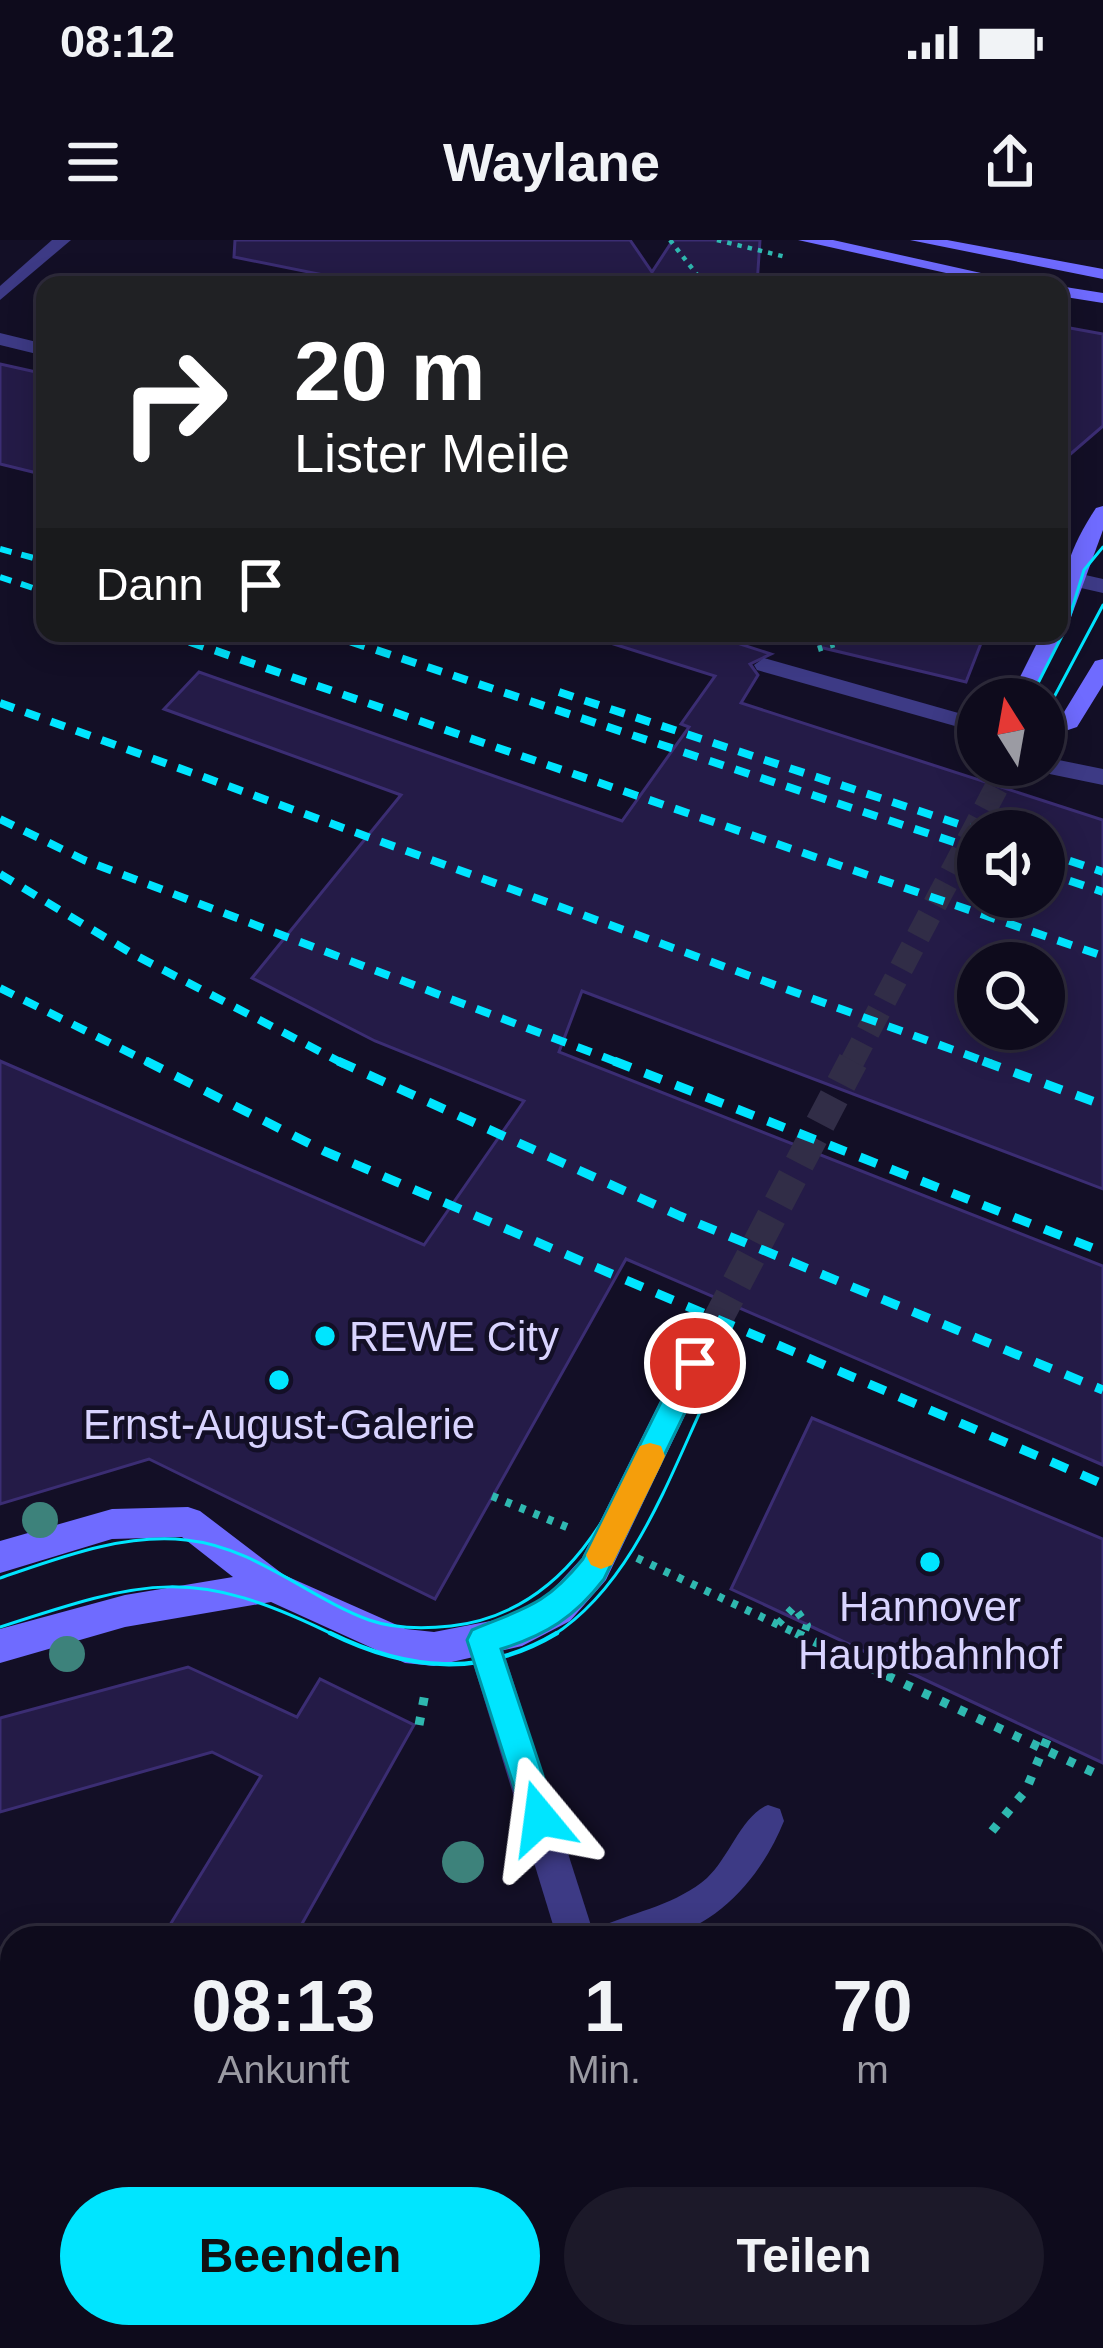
<!DOCTYPE html>
<html lang="de">
<head>
<meta charset="utf-8">
<style>
	body { margin:0; font-family:Helvetica,sans-serif; background:#1c1929; color:#f1f3f6; height:100vh; display:flex; flex-direction:column; font-size:45px; white-space:nowrap }
	* { box-sizing:border-box; margin:0 }
	p { font-size:39px; color:#9b9ba3 }
	.icon { flex:none; width:66px; height:66px; fill:none; stroke:currentColor; stroke-width:2; stroke-linecap:round; stroke-linejoin:round }
	.map { position:relative; flex:1; overflow:hidden }
	.side { position:absolute; left:0px; top:1686px; width:1104px; height:423px; display:flex; flex-direction:column; background:#0e0b1c; border-radius:36px 36px 0 0; box-shadow:0 6px 30px #0003,0 0 0 3px #2e2b3b }
	.side>* { flex:none }
	.hud { position:absolute; left:36px; top:36px; width:1032px; height:366px; border-radius:24px; box-shadow:0 6px 30px #0003,0 0 0 3px #2e2b3b; background:#202124; color:#fff; overflow:hidden }
	.needle { width:78px; rotate:349deg }
	.buttons { position:absolute; left:957px; top:438px; display:grid; gap:24px }
	.buttons a { display:grid; place-items:center; width:108px; height:108px; border-radius:50%; background:#0e0b1c; box-shadow:0 6px 30px #0003,0 0 0 3px #2e2b3b; font-size:60px }
	.pin { position:absolute; display:grid; place-items:center; width:102px; height:102px; color:#fff; margin:-51px; border:6px solid #fff; border-radius:50%; box-shadow:0 3px 12px #0007 }
	.me { position:absolute; width:132px; margin:-66px; rotate:344deg; stroke-linejoin:round; filter:drop-shadow(0 0 9px #0008) }
	.turn { display:flex; align-items:center; gap:42px; height:252px; padding:0 60px; font-size:54px }
	.turn .icon { width:156px; height:156px; stroke-width:2.5 }
	.turn b { display:block; font-size:84px; line-height:102px }
	.then { display:flex; align-items:center; height:114px; padding:0 60px; background:#0003; gap:24px; font-size:45px }
	.eta { display:flex; justify-content:space-evenly; align-items:center; height:204px; text-align:center }
	.eta b { font-size:72px; font-weight:800; line-height:84px }
	.button { display:flex; gap:24px; margin-top:auto; padding:24px 60px }
	.button a { flex:1; height:138px; border-radius:72px; background:#00e5ff; color:#111; font-size:48px; font-weight:800; line-height:138px; text-align:center }
	.button a+a { background:#1c1929; color:#f1f3f6 }
	.status { display:flex; justify-content:space-between; align-items:center; height:84px; padding:0 60px; background:#0e0b1c; direction:ltr }
	.status svg { height:33px; fill:currentColor }
	header { display:flex; justify-content:space-between; align-items:center; height:156px; padding:0 60px; background:#0e0b1c; font-size:54px; font-weight:800 }
	.map>svg:first-child { display:block }
	.building { fill:#241b47; stroke:#3b2d73; stroke-width:3; fill-rule:evenodd }
	.lines { fill:none; stroke-linecap:round; stroke-linejoin:round }
	.secondary-tunnel-far1 { stroke:#312d47; stroke-width:24; stroke-dasharray:24 12; stroke-linecap:butt }
	.secondary-tunnel { stroke:#312d47; stroke-width:30; stroke-dasharray:30 15; stroke-linecap:butt }
	.path-far3 { stroke:#2fb8b0; stroke-width:4.5; stroke-dasharray:4.5 6; stroke-linecap:butt }
	.path-far2 { stroke:#2fb8b0; stroke-width:6; stroke-dasharray:4.5 8; stroke-linecap:butt }
	.path-far1 { stroke:#2fb8b0; stroke-width:8; stroke-dasharray:6 9; stroke-linecap:butt }
	.path { stroke:#2fb8b0; stroke-width:9; stroke-dasharray:8 12; stroke-linecap:butt }
	.lane { fill:#3d3a85; fill-rule:evenodd }
	.street { fill:#3d3a85; fill-rule:evenodd }
	.secondary { fill:#6f6bff; fill-rule:evenodd }
	.tram-far1 { stroke:#00e5ff; stroke-width:3 }
	.tram { stroke:#00e5ff; stroke-width:4.5 }
	.rail-far2 { stroke:#00e5ff; stroke-width:6; stroke-dasharray:12 10; stroke-linecap:butt }
	.rail-far1 { stroke:#00e5ff; stroke-width:8; stroke-dasharray:15 12; stroke-linecap:butt }
	.rail { stroke:#00e5ff; stroke-width:9; stroke-dasharray:18 15; stroke-linecap:butt }
	.tree { fill:#3d827b }
	.route { fill:#00e5ff; stroke:#0095a6; stroke-width:3 }
	.slow { fill:#f59e0b }
	.poi-dot { fill:#00e5ff; stroke:#130f26; stroke-width:4.5 }
	.labels { text-anchor:middle; dominant-baseline:central; stroke-width:9; stroke-linejoin:round; paint-order:stroke }
	.poi-label { font-size:42px; fill:#d9d4ff; stroke:#130f26 }
</style>
</head>
<body>
<div class="status"><b>08:12</b><svg viewBox="0 0 49 12"><path d="M0 12V9h3v3zM5 12V6h3v6zM10 12V3h3v9zM15 12V0h3v12zM26 1h20v11H26zM47 4h2v5h-2z"/></svg></div>
<header><svg class="icon" aria-label="menu" viewBox="0 0 24 24"><path d="M4 6h16M4 12h16M4 18h16"/></svg>Waylane<svg class="icon" aria-label="share" viewBox="0 0 24 24"><path d="M12 15V3M7 8l5-5 5 5M5 13v7h14v-7"/></svg></header>
<div class="map">
<svg width="1103" height="2108" viewBox="0 0 1103 2108">
	<rect width="100%" height="100%" fill="#130f26"/>
	<!-- building -->
	<g class="building">
		<path d="M 235,0 L 630,0 L 652,32 L 673,0 L 760,0 L 757,45 L 373,45 L 234,17 Z"/>
		<path d="M 1059,86 L 1103,94 L 1103,186 L 1059,224 Z"/>
		<path d="M 0,124 L 45,134 L 45,235 L 0,224 Z"/>
		<path d="M 606,393 L 706,393 L 771,414 L 750,424 L 758,435 L 741,463 L 1103,580 L 1103,949 L 582,751 L 559,812 L 1103,1026 L 1103,1225 L 626,1019 L 435,1359 L 149,1219 L 0,1264 L 0,821 L 424,1005 L 524,861 L 375,801 L 252,738 L 401,555 L 164,469 L 199,432 L 622,581 L 689,487 L 681,484 L 715,436 L 604,401 ZM 978,591 L 1044,591 L 1044,657 L 978,657 ZM 978,723 L 1044,723 L 1044,789 L 978,789 Z"/>
		<path d="M 820,393 L 985,393 L 966,442 L 819,407 Z"/>
		<path d="M 812,1178 L 1103,1299 L 1103,1523 L 731,1349 Z"/>
		<path d="M 188,1427 L 297,1477 L 320,1439 L 414,1485 L 294,1698 L 162,1698 L 261,1536 L 212,1512 L 0,1572 L 0,1478 Z"/>
	</g>
	<g class="lines">
		<!-- secondary-tunnel-far1 -->
		<path class="secondary-tunnel-far1" d="M 851,824 L 1004,533"/>
		<!-- secondary-tunnel -->
		<path class="secondary-tunnel" d="M 695,1123 L 853,821"/>
		<!-- path-far3 -->
		<g class="path-far3">
			<path d="M 670,0 L 705,45"/>
			<path d="M 717,0 L 786,17"/>
			<path d="M 721,36 L 728,45"/>
		</g>
		<!-- path-far2 -->
		<path class="path-far2" d="M 818,409 L 873,393"/>
		<!-- path-far1 -->
		<g class="path-far1">
			<path d="M 492,1256 L 574,1290"/>
			<path d="M 637,1318 L 802,1396"/>
			<path d="M 778,1384 L 794,1367 L 807,1385 L 803,1396"/>
		</g>
		<!-- path -->
		<g class="path">
			<path d="M 796,1393 L 1103,1537"/>
			<path d="M 419,1485 L 426,1448"/>
			<path d="M 992,1591 L 1026,1550 L 1048,1497"/>
		</g>
		<!-- lane -->
		<g class="lane">
			<path d="M 764,418 L 969,476 L 972,481 L 962,488 L 757,430 L 754,425 Z"/>
			<path d="M 768,1565 L 780,1569 L 784,1581 C 763,1633 722,1684 664,1697 C 644,1702 618,1698 597,1698 L 602,1686 C 638,1671 677,1664 707,1638 C 729,1618 742,1575 768,1565 Z"/>
			<path d="M 959,2097 L 1006,2097 L 1010,2108 L 963,2108 Z"/>
		</g>
		<!-- street -->
		<g class="street">
			<path d="M 52,0 L 71,0 L 0,60 L 0,46 Z"/>
			<path d="M 0,93 L 45,104 L 45,116 L 0,105 Z"/>
			<path d="M 1059,329 L 1103,339 L 1103,353 L 1059,343 Z"/>
			<path d="M 1044,517 L 1103,529 L 1103,545 L 1035,531 L 1031,525 L 1044,525 Z"/>
			<path d="M 483,1383 L 495,1388 L 500,1400 L 595,1698 L 557,1698 L 466,1400 L 471,1388 Z"/>
			<path d="M 522,2097 L 574,2097 L 570,2108 L 518,2108 Z"/>
		</g>
		<!-- secondary -->
		<g class="secondary">
			<path d="M 798,0 L 833,0 L 1035,45 L 1000,45 Z"/>
			<path d="M 910,0 L 947,0 L 1103,29 L 1103,39 Z"/>
			<path d="M 1059,46 L 1103,53 L 1103,63 L 1059,56 Z"/>
			<path d="M 1103,266 L 1103,290 L 1070,380 L 1059,387 C 1059,340 1070,307 1096,268 Z"/>
			<path d="M 1059,388 L 1064,393 L 1031,459 L 1009,459 L 1042,393 L 1059,393 Z"/>
			<path d="M 1103,419 L 1103,445 L 1077,487 L 1044,498 L 1044,482 L 1061,477 L 1095,421 Z"/>
			<path d="M 996,525 L 1020,525 L 1012,539 L 1004,541 L 992,533 Z"/>
			<path d="M 695,1109 L 706,1113 L 710,1123 L 606,1340 L 570,1381 L 522,1406 L 434,1426 L 405,1423 L 271,1362 L 125,1387 L 0,1423 L 0,1389 L 125,1355 L 233,1337 L 182,1297 L 112,1299 L 0,1333 L 0,1301 L 112,1269 L 188,1267 L 200,1271 L 284,1335 L 406,1389 L 434,1392 L 506,1378 L 546,1357 L 582,1318 L 684,1113 Z"/>
		</g>
		<!-- tram-far1 -->
		<g class="tram-far1">
			<path d="M 1030,459 L 1066,388 L 1084,330 L 1103,307"/>
			<path d="M 1044,476 L 1103,365"/>
			<path d="M 994,530 L 997,525"/>
			<path d="M 1014,536 L 1020,525"/>
			<path d="M 0,1338 C 59,1318 123,1293 186,1300 C 255,1307 307,1357 369,1380 C 395,1389 424,1389 451,1386 C 589,1370 630,1226 682,1118"/>
			<path d="M 0,1387 C 147,1339 193,1325 336,1396"/>
			<path d="M 552,1396 C 639,1341 674,1221 718,1134"/>
		</g>
		<!-- tram -->
		<path class="tram" d="M 330,1393 C 407,1431 482,1438 557,1393"/>
		<!-- rail-far2 -->
		<g class="rail-far2">
			<path d="M 0,309 L 45,321"/>
			<path d="M 0,337 L 45,352"/>
		</g>
		<!-- rail-far1 -->
		<g class="rail-far1">
			<path d="M 164,393 L 1103,716"/>
			<path d="M 325,393 L 978,610"/>
			<path d="M 559,452 L 980,591"/>
			<path d="M 0,463 L 992,824"/>
			<path d="M 0,579 L 84,620 L 622,824"/>
			<path d="M 1044,612 L 1103,632"/>
			<path d="M 1044,632 L 1103,652"/>
			<path d="M 0,634 L 131,713 L 344,824"/>
			<path d="M 0,748 L 152,824"/>
		</g>
		<!-- rail -->
		<g class="rail">
			<path d="M 146,821 L 324,911 L 1103,1244"/>
			<path d="M 338,821 L 680,976 L 1103,1150"/>
			<path d="M 614,821 L 1103,1012"/>
			<path d="M 983,821 L 1103,865"/>
		</g>
	</g>
	<!-- trees -->
	<g class="tree">
		<circle cx="40" cy="1280" r="18"/>
		<circle cx="67" cy="1414" r="18"/>
		<circle cx="463" cy="1622" r="21"/>
	</g>
	<!-- route -->
	<path class="route" d="M 695,1110 L 705,1114 L 709,1123 L 604,1339 C 575,1377 546,1395 501,1409 L 557,1578 L 552,1590 L 540,1595 L 529,1590 L 524,1578 L 467,1400 L 472,1390 C 525,1368 545,1366 583,1319 L 685,1114 Z"/>
	<!-- slow -->
	<path class="slow" d="M 650,1203 L 661,1206 L 665,1216 L 661,1225 L 612,1325 L 601,1329 L 591,1325 L 586,1315 L 591,1305 L 640,1206 Z"/>
	<!-- markers -->
	<g class="poi-dot">
		<circle cx="325" cy="1096" r="12"/>
		<circle cx="279" cy="1140" r="12"/>
		<circle cx="930" cy="1322" r="12"/>
	</g>
	<g class="labels">
		<!-- poi labels -->
		<g class="poi-label">
			<text x="349" y="1096" text-anchor="start">REWE City</text>
			<text x="279" y="1184">Ernst-August-Galerie</text>
			<text x="930" y="1366">Hannover<tspan x="930" dy="48">Hauptbahnhof</tspan></text>
		</g>
	</g>
</svg>
<div class="buttons">
<a><svg class="needle" viewBox="-14 -14 28 28"><path d="M0-13l5 13h-10z" fill="#e53935"/><path d="M0 13l5-13h-10z" fill="#9b9ba3"/></svg></a>
<a><svg class="icon" aria-label="sound" viewBox="0 0 24 24"><path d="M4 9h4l5-4v14l-5-4H4zM17 9q2 3 0 6"/></svg></a>
<a><svg class="icon" aria-label="search" viewBox="0 0 24 24"><circle cx="10" cy="10" r="6"/><path d="M15 15l6 6"/></svg></a>
</div>
<div class="pin" style="left:695px;top:1123px;background:#d93025"><svg class="icon" aria-label="arrive" viewBox="0 0 24 24"><path d="M6 21V4h12l-3 4 3 4H6"/></svg></div>
<svg class="me" style="left:540px;top:1578px" viewBox="-20 -20 40 40"><path d="M0-17L14 15 0 8-14 15z" fill="#00e5ff" stroke="#fff" stroke-width="4"/></svg>
<div class="hud">
<div class="turn"><svg class="icon" aria-label="right" viewBox="0 0 24 24"><path d="M7 20v-9h11M14 6l5 5-5 5"/></svg><div><b>20 m</b>Lister Meile</div></div>
<div class="then">Dann<svg class="icon" aria-label="arrive" viewBox="0 0 24 24"><path d="M6 21V4h12l-3 4 3 4H6"/></svg></div>
</div>
<section class="side">
<div class="eta">
<div><b>08:13</b><p>Ankunft</p></div>
<div><b>1</b><p>Min.</p></div>
<div><b>70</b><p>m</p></div>
</div>
<div class="button"><a>Beenden</a><a>Teilen</a></div>
</section>
</div>
</body>
</html>
